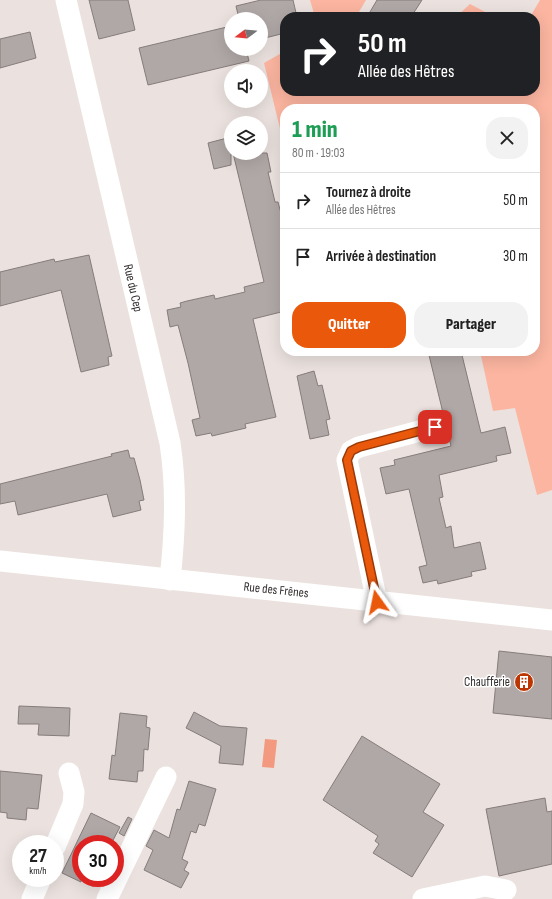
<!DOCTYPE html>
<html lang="fr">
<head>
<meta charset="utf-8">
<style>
	body { margin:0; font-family:"Sofia Sans Condensed",sans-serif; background:#f2f2f2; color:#222; height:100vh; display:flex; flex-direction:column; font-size:15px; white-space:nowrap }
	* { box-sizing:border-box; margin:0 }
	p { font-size:13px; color:#767676 }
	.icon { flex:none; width:22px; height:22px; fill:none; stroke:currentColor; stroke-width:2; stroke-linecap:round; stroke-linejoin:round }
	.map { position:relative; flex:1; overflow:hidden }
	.details { position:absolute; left:280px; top:104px; width:260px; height:252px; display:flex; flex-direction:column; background:#fff; border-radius:16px; box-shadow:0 4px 16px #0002 }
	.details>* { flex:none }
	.guide { position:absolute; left:280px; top:12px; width:260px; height:84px; border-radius:16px; box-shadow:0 4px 16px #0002; background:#202124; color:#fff; overflow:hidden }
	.needle { width:26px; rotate:254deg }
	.tools { position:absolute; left:224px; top:12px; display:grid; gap:8px }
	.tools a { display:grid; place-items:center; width:44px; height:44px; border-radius:50%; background:#fff; box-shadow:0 4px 16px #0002; font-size:20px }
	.speed { position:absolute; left:12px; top:835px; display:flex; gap:8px; font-size:20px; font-weight:700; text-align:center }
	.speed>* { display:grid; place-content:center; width:52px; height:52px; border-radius:50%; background:#fff; box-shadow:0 4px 16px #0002; line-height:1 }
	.speed small { font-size:10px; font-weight:400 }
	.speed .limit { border:6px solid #d22; background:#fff; color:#111 }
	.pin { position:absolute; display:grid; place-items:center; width:34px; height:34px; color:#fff; margin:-17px; border-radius:8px; box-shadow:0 2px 6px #0006 }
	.me { position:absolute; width:44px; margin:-22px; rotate:348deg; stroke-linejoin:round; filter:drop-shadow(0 0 3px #0008) }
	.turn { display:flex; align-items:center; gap:14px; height:84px; padding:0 12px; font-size:18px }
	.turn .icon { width:52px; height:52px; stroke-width:2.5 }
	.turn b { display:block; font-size:28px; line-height:34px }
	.round { display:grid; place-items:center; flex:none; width:42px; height:42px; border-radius:16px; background:#f2f2f2 }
	.overview { display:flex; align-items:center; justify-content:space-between; height:68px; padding:0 12px }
	h1 { font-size:24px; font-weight:800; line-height:30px; color:#1e9e55 }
	.action { display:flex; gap:8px; margin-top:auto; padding:8px 12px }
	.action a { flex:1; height:46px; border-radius:16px; background:#ea580c; color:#fff; font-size:16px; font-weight:800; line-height:46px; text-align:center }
	.action a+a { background:#f2f2f2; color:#222 }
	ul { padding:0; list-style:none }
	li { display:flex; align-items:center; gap:12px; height:56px; padding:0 12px; border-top:1px solid #e0e0e0 }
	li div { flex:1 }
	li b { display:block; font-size:15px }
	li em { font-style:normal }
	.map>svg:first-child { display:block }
	.green { fill:#fbb5a0 }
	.water { fill:#f3997f }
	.building { fill:#b0a8a6; stroke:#857d7b }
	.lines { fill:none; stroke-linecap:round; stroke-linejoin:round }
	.minor { stroke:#fff; stroke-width:21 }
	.route-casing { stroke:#983908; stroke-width:10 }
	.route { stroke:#ea580c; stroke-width:7 }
	.labels { text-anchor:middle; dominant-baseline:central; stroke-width:3; stroke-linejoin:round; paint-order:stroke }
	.street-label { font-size:13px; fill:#34302f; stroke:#fff }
	.poi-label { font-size:13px; fill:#34302f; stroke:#fff; text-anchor:end }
</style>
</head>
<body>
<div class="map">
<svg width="552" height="899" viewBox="0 0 552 899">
	<rect width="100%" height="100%" fill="#ebe2df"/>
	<!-- green -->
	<g class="green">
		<path d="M 310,0 L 366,0 L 356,17 L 315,17 Z"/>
		<path d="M 540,0 L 552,0 L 552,490 L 537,495 L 515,408 L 493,411 L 480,351 L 535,351 L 535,109 L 285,109 L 285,149 L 264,63 L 285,51 L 285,91 L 535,91 L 535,17 L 530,17 Z"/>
		<path d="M 470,4 L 495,17 L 456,17 Z"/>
	</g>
	<!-- water -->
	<path class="water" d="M 265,739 L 277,740 L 274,768 L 262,767 Z"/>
	<!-- building -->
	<g class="building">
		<path d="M 89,0 L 128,0 L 135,30 L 99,39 Z"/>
		<path d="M 261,0 L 293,0 L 297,17 L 285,17 L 285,33 L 261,39 L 261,19 L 239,19 L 236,6 Z"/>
		<path d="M 377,0 L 422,0 L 411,17 L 367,17 Z"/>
		<path d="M 231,26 L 231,49 L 246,49 L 249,61 L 148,85 L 139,48 Z"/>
		<path d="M 30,32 L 36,58 L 0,68 L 0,39 Z"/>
		<path d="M 231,137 L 231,165 L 214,169 L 208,143 Z"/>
		<path d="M 233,153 L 267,153 L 271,172 L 268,172 L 275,202 L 278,202 L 285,228 L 285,311 L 253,319 L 276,417 L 245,424 L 246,428 L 212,436 L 211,433 L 196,436 L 192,420 L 200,418 L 188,363 L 178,325 L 170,327 L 167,310 L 181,307 L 180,303 L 187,301 L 214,295 L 215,299 L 245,292 L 244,287 L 264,282 Z"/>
		<path d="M 89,255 L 112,356 L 108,357 L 109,365 L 81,372 L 61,290 L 0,306 L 0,272 L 54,259 L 55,262 Z"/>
		<path d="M 428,351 L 461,351 L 481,433 L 505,427 L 511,453 L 496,456 L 497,461 L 439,475 L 443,497 L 439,498 L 446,528 L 451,526 L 454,548 L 480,542 L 486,569 L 471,572 L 472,576 L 438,584 L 437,580 L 423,583 L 419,567 L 427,565 L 409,489 L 386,494 L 380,468 L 395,465 L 394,460 L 451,446 Z"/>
		<path d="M 314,371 L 318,386 L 322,385 L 330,419 L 326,420 L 329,435 L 310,439 L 297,376 Z"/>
		<path d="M 128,450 L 130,458 L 134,458 L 140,480 L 144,500 L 139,501 L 141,510 L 113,517 L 107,494 L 18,515 L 15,501 L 0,504 L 0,484 L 112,456 L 111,454 Z"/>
		<path d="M 499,651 L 552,657 L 552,719 L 493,713 Z"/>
		<path d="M 19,706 L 70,708 L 69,736 L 38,735 L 39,724 L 18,724 Z"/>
		<path d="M 194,712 L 220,726 L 247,728 L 243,765 L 219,763 L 221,746 L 186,728 Z"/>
		<path d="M 120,713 L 147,716 L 146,727 L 150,728 L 148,750 L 144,749 L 143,771 L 138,771 L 137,782 L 109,779 L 112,755 L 115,756 Z"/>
		<path d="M 362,736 L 440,784 L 423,812 L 444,825 L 412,877 L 373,853 L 379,844 L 375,841 L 378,836 L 323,800 Z"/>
		<path d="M 0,771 L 42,775 L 38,809 L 27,808 L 26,820 L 7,818 L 7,813 L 0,812 Z"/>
		<path d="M 189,781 L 216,789 L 205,826 L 199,824 L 196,833 L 191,831 L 182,859 L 188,862 L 184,870 L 189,873 L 181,888 L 144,870 L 153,850 L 146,846 L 154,830 L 169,838 L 177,809 L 180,810 Z"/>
		<path d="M 545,798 L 547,812 L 552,811 L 552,864 L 499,876 L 486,809 Z"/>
		<path d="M 91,813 L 120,827 L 111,844 L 81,844 L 81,882 L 62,873 Z"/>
		<path d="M 128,817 L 132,819 L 124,836 L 119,833 Z"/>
	</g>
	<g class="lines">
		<!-- minor -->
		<g class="minor">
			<path d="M 66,0 L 170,443 C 177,489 175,533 170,580"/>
			<path d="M 0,561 L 552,620"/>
			<path d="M 377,602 L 347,460 L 351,451 L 359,447 L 435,427"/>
			<path d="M 55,847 L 73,804 L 74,792 L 69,773"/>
			<path d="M 32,899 L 41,878"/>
			<path d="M 107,899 L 166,777"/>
			<path d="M 423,899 L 485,886 L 506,890"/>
		</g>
	</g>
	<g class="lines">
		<defs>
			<path id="route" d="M 377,602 L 347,460 L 351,451 L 359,447 L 435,427"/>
		</defs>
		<!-- route casing -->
		<use href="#route" class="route-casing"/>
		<!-- route -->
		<use href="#route" class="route"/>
	</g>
	<!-- icons -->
	<defs>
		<symbol id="building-disc" viewBox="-11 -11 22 22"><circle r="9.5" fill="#bd3500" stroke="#fff"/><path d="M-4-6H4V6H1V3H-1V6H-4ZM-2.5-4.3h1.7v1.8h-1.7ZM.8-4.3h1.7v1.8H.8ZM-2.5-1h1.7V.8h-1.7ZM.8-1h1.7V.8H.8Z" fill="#fff"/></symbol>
	</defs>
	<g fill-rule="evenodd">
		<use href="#building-disc" x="513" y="671" width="22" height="22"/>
	</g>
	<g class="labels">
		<!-- street labels -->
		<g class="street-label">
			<text transform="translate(133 288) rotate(77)">Rue du Cep</text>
			<text transform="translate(276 590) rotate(6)">Rue des Frênes</text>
		</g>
		<!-- poi labels -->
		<g class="poi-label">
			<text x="510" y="682">Chaufferie</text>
		</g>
	</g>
</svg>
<div class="tools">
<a><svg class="needle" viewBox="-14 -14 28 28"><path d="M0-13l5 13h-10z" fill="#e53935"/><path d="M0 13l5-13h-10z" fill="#767676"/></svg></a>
<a><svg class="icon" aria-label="sound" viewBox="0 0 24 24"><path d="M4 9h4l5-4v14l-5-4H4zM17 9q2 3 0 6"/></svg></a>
<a><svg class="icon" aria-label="layers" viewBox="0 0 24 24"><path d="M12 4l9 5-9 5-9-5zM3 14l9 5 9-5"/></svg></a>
</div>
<div class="speed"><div>27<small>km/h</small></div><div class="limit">30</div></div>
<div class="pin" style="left:435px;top:427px;background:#d93025"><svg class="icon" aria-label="arrive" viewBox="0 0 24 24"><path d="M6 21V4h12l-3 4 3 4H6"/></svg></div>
<svg class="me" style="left:377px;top:602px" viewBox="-20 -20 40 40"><path d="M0-17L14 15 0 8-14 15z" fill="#ea580c" stroke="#fff" stroke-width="4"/></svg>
<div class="guide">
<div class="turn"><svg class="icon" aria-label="right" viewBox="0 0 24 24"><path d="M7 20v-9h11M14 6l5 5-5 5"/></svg><div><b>50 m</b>Allée des Hêtres</div></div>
</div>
<section class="details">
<div class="overview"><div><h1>1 min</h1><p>80 m · 19:03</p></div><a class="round"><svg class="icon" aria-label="close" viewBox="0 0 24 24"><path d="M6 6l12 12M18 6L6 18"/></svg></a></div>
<ul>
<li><svg class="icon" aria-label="right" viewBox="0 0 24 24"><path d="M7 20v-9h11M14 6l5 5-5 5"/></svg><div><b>Tournez à droite</b><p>Allée des Hêtres</p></div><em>50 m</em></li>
<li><svg class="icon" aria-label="arrive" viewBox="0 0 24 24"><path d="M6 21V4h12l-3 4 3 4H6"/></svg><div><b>Arrivée à destination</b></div><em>30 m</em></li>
</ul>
<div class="action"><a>Quitter</a><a>Partager</a></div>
</section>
</div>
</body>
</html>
